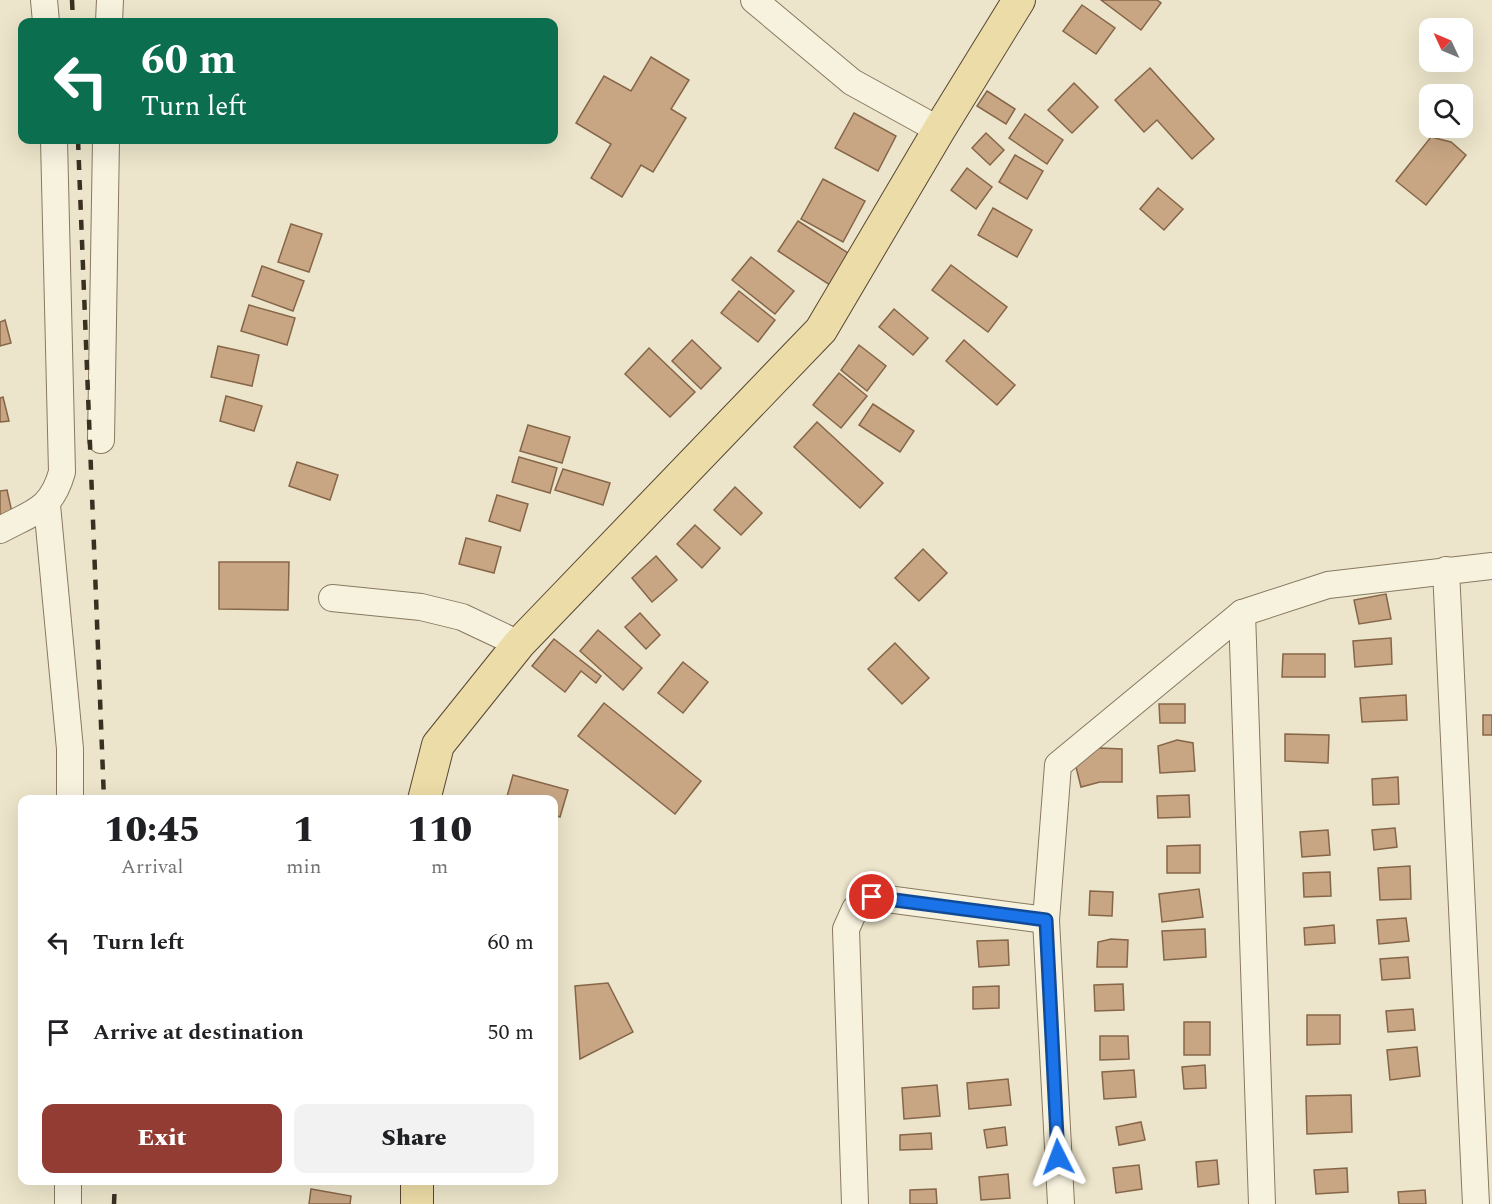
<!DOCTYPE html>
<html lang="en">
<head>
<meta charset="utf-8">
<style>
	body { margin:0; font-family:Spectral,serif; background:#f2f2f2; color:#202124; height:100vh; display:flex; flex-direction:column; font-size:22px; white-space:nowrap }
	* { box-sizing:border-box; margin:0 }
	p { font-size:20px; color:#757577 }
	.icon { flex:none; width:33px; height:33px; fill:none; stroke:currentColor; stroke-width:2; stroke-linecap:round; stroke-linejoin:round }
	.map { position:relative; flex:1; overflow:hidden }
	.side { position:absolute; left:18px; top:795px; width:540px; height:390px; display:flex; flex-direction:column; background:#fff; border-radius:12px; box-shadow:0 6px 24px #0002 }
	.side>* { flex:none }
	.guide { position:absolute; left:18px; top:18px; width:540px; height:126px; border-radius:12px; box-shadow:0 6px 24px #0002; background:#0b6e4f; color:#fff; overflow:hidden }
	.needle { width:39px; rotate:314deg }
	.fabs { position:absolute; left:1419px; top:18px; display:grid; gap:12px }
	.fabs a { display:grid; place-items:center; width:54px; height:54px; border-radius:12px; background:#fff; box-shadow:0 6px 24px #0002; font-size:30px }
	.pin { position:absolute; display:grid; place-items:center; width:51px; height:51px; color:#fff; margin:-26px; border:3px solid #fff; border-radius:50%; box-shadow:0 2px 6px #0007 }
	.me { position:absolute; width:66px; margin:-33px; rotate:357deg; stroke-linejoin:round; filter:drop-shadow(0 0 4px #0008) }
	.turn { display:flex; align-items:center; gap:21px; height:126px; padding:0 24px; font-size:27px }
	.turn .icon { width:78px; height:78px; stroke-width:2.5 }
	.turn b { display:block; font-size:42px; line-height:51px }
	.eta { display:flex; justify-content:space-evenly; align-items:center; height:102px; text-align:center }
	.eta b { font-size:36px; font-weight:800; line-height:42px }
	.primary-button { display:flex; gap:12px; margin-top:auto; padding:12px 24px }
	.primary-button a { flex:1; height:69px; border-radius:12px; background:#933c34; color:#fff; font-size:24px; font-weight:800; line-height:69px; text-align:center }
	.primary-button a+a { background:#f2f2f2; color:#202124 }
	ul { padding:0; list-style:none }
	li { display:flex; align-items:center; gap:18px; height:90px; padding:0 24px }
	li div { flex:1 }
	li b { display:block; font-size:22px }
	li em { font-style:normal }
	.map>svg:first-child { display:block }
	.building { fill:#c8a684; stroke:#866648; stroke-width:1.5 }
	.lines { fill:none; stroke-linecap:round; stroke-linejoin:round }
	.minor-casing { stroke:#887960; stroke-width:28 }
	.major-casing { stroke:#574734; stroke-width:34 }
	.minor { stroke:#f7f2de; stroke-width:26 }
	.major { stroke:#ecdca7; stroke-width:32 }
	.rail { stroke:#3a3022; stroke-width:4.5; stroke-dasharray:10 10; stroke-linecap:butt }
	.route-casing { stroke:#114b97; stroke-width:15 }
	.route { stroke:#1a73e8; stroke-width:10 }
</style>
</head>
<body>
<div class="map">
<svg width="1492" height="1204" viewBox="0 0 1492 1204">
	<rect width="100%" height="100%" fill="#ece5cb"/>
	<!-- building -->
	<g class="building">
		<path d="M 1101,0 L 1157,0 L 1161,3 L 1141,30 Z"/>
		<path d="M 1082,5 L 1115,28 L 1096,54 L 1063,31 Z"/>
		<path d="M 651,57 L 689,80 L 671,109 L 686,118 L 653,172 L 641,165 L 622,197 L 591,178 L 611,144 L 576,123 L 604,76 L 631,91 Z"/>
		<path d="M 1150,68 L 1214,139 L 1192,159 L 1157,120 L 1144,132 L 1115,100 Z"/>
		<path d="M 1074,83 L 1098,107 L 1072,133 L 1048,110 Z"/>
		<path d="M 987,91 L 1015,109 L 1006,124 L 977,106 Z"/>
		<path d="M 854,113 L 896,136 L 878,171 L 835,148 Z"/>
		<path d="M 1025,114 L 1063,140 L 1047,164 L 1009,138 Z"/>
		<path d="M 986,133 L 1004,150 L 990,165 L 972,148 Z"/>
		<path d="M 1431,137 L 1451,142 L 1466,155 L 1426,205 L 1396,181 Z"/>
		<path d="M 1015,155 L 1043,171 L 1027,199 L 999,182 Z"/>
		<path d="M 967,168 L 992,187 L 976,209 L 951,190 Z"/>
		<path d="M 823,179 L 865,201 L 843,242 L 801,219 Z"/>
		<path d="M 1158,188 L 1183,209 L 1164,230 L 1140,209 Z"/>
		<path d="M 993,208 L 1032,230 L 1017,257 L 978,235 Z"/>
		<path d="M 798,221 L 859,260 L 839,291 L 778,251 Z"/>
		<path d="M 291,224 L 322,234 L 309,272 L 278,262 Z"/>
		<path d="M 751,257 L 794,291 L 775,314 L 732,280 Z"/>
		<path d="M 951,265 L 1007,307 L 988,332 L 932,290 Z"/>
		<path d="M 262,266 L 304,281 L 293,311 L 252,296 Z"/>
		<path d="M 739,291 L 775,320 L 758,342 L 721,313 Z"/>
		<path d="M 249,305 L 295,318 L 287,345 L 241,331 Z"/>
		<path d="M 894,309 L 928,338 L 913,355 L 879,327 Z"/>
		<path d="M 5,320 L 11,343 L 0,346 L 0,322 Z"/>
		<path d="M 692,340 L 721,368 L 701,389 L 672,361 Z"/>
		<path d="M 964,340 L 1015,385 L 997,405 L 946,361 Z"/>
		<path d="M 859,345 L 886,366 L 867,391 L 841,370 Z"/>
		<path d="M 218,346 L 259,355 L 252,386 L 211,377 Z"/>
		<path d="M 649,348 L 695,392 L 670,417 L 625,374 Z"/>
		<path d="M 839,373 L 867,396 L 841,428 L 813,405 Z"/>
		<path d="M 226,396 L 262,406 L 254,431 L 220,421 Z"/>
		<path d="M 3,397 L 9,421 L 0,422 L 0,398 Z"/>
		<path d="M 873,404 L 914,431 L 900,452 L 859,425 Z"/>
		<path d="M 817,422 L 883,483 L 860,508 L 794,447 Z"/>
		<path d="M 528,425 L 570,437 L 562,463 L 520,451 Z"/>
		<path d="M 519,457 L 557,468 L 550,493 L 512,482 Z"/>
		<path d="M 297,462 L 338,475 L 330,500 L 289,486 Z"/>
		<path d="M 563,469 L 610,483 L 603,505 L 555,490 Z"/>
		<path d="M 735,487 L 762,513 L 741,535 L 714,510 Z"/>
		<path d="M 7,490 L 13,517 L 0,519 L 0,491 Z"/>
		<path d="M 497,495 L 528,504 L 520,531 L 489,521 Z"/>
		<path d="M 695,525 L 720,548 L 702,568 L 677,544 Z"/>
		<path d="M 466,538 L 501,547 L 494,573 L 459,564 Z"/>
		<path d="M 923,549 L 947,573 L 919,601 L 895,578 Z"/>
		<path d="M 656,556 L 677,580 L 652,602 L 632,578 Z"/>
		<path d="M 219,562 L 289,562 L 288,610 L 219,609 Z"/>
		<path d="M 1386,594 L 1391,619 L 1359,624 L 1354,600 Z"/>
		<path d="M 640,613 L 660,635 L 646,649 L 625,627 Z"/>
		<path d="M 598,630 L 642,668 L 623,690 L 580,651 Z"/>
		<path d="M 1391,638 L 1392,664 L 1355,667 L 1353,641 Z"/>
		<path d="M 554,639 L 601,676 L 596,683 L 581,671 L 565,692 L 532,666 Z"/>
		<path d="M 895,643 L 929,678 L 902,704 L 868,669 Z"/>
		<path d="M 1283,654 L 1325,654 L 1325,677 L 1282,677 Z"/>
		<path d="M 683,662 L 708,682 L 683,713 L 658,693 Z"/>
		<path d="M 1406,695 L 1407,720 L 1362,722 L 1360,698 Z"/>
		<path d="M 604,703 L 701,781 L 675,814 L 578,736 Z"/>
		<path d="M 1159,704 L 1185,704 L 1185,723 L 1160,723 Z"/>
		<rect x="1483" y="715" width="9" height="20"/>
		<path d="M 1285,734 L 1329,735 L 1328,763 L 1285,761 Z"/>
		<path d="M 1177,740 L 1193,743 L 1195,771 L 1160,773 L 1158,746 Z"/>
		<path d="M 1100,748 L 1122,749 L 1122,782 L 1100,782 L 1081,787 L 1073,755 Z"/>
		<path d="M 513,775 L 568,790 L 560,817 L 554,815 L 554,800 L 506,800 Z"/>
		<path d="M 1398,777 L 1399,804 L 1373,805 L 1372,779 Z"/>
		<path d="M 1189,795 L 1190,817 L 1158,818 L 1157,796 Z"/>
		<path d="M 1395,828 L 1397,847 L 1374,850 L 1372,830 Z"/>
		<path d="M 1328,830 L 1330,855 L 1302,857 L 1300,832 Z"/>
		<path d="M 1200,845 L 1200,873 L 1167,873 L 1167,846 Z"/>
		<path d="M 1410,866 L 1411,899 L 1380,900 L 1378,868 Z"/>
		<path d="M 1330,872 L 1331,896 L 1304,897 L 1303,873 Z"/>
		<path d="M 1199,889 L 1203,917 L 1162,922 L 1159,894 Z"/>
		<path d="M 1090,891 L 1113,892 L 1112,916 L 1089,915 Z"/>
		<path d="M 1406,918 L 1409,941 L 1379,944 L 1377,920 Z"/>
		<path d="M 1334,925 L 1335,943 L 1305,945 L 1304,928 Z"/>
		<path d="M 1205,929 L 1206,957 L 1164,960 L 1162,931 Z"/>
		<path d="M 1111,939 L 1128,940 L 1127,967 L 1097,967 L 1098,942 Z"/>
		<path d="M 1008,940 L 1009,965 L 979,967 L 977,941 Z"/>
		<path d="M 1408,957 L 1410,978 L 1382,980 L 1380,959 Z"/>
		<path d="M 608,983 L 633,1032 L 580,1059 L 575,986 Z"/>
		<path d="M 1123,984 L 1124,1010 L 1095,1011 L 1094,985 Z"/>
		<path d="M 999,986 L 999,1008 L 973,1009 L 973,987 Z"/>
		<path d="M 1413,1009 L 1415,1030 L 1388,1032 L 1386,1011 Z"/>
		<path d="M 1307,1015 L 1340,1015 L 1340,1044 L 1307,1045 Z"/>
		<rect x="1184" y="1022" width="26" height="33"/>
		<path d="M 1100,1036 L 1128,1036 L 1129,1059 L 1100,1060 Z"/>
		<path d="M 1417,1047 L 1420,1076 L 1390,1080 L 1387,1050 Z"/>
		<path d="M 1205,1065 L 1206,1088 L 1184,1089 L 1182,1067 Z"/>
		<path d="M 1134,1070 L 1136,1097 L 1104,1099 L 1102,1072 Z"/>
		<path d="M 1008,1079 L 1011,1105 L 969,1109 L 967,1083 Z"/>
		<path d="M 937,1085 L 940,1116 L 904,1119 L 902,1088 Z"/>
		<path d="M 1351,1095 L 1352,1132 L 1307,1134 L 1306,1096 Z"/>
		<path d="M 1141,1122 L 1145,1140 L 1119,1145 L 1116,1127 Z"/>
		<path d="M 1005,1127 L 1007,1145 L 987,1148 L 984,1130 Z"/>
		<path d="M 931,1133 L 932,1149 L 900,1150 L 900,1135 Z"/>
		<path d="M 1217,1160 L 1219,1184 L 1198,1187 L 1196,1162 Z"/>
		<path d="M 1139,1165 L 1142,1189 L 1116,1193 L 1113,1168 Z"/>
		<path d="M 1347,1168 L 1348,1192 L 1316,1194 L 1314,1170 Z"/>
		<path d="M 1008,1174 L 1010,1198 L 981,1200 L 979,1177 Z"/>
		<path d="M 311,1189 L 351,1196 L 350,1204 L 309,1204 Z"/>
		<path d="M 936,1189 L 937,1204 L 910,1204 L 910,1190 Z"/>
		<path d="M 1425,1190 L 1426,1204 L 1399,1204 L 1398,1192 Z"/>
	</g>
	<g class="lines">
		<defs>
			<g id="minor">
				<path d="M 44,0 L 46,22"/>
				<path d="M 754,0 L 852,82 L 939,130"/>
				<path d="M 109,22 L 110,0"/>
				<path d="M 101,440 L 106,140"/>
				<path d="M 47,505 L 70,749 L 70,800"/>
				<path d="M 0,530 C 33,512 51,511 62,472 L 54,140"/>
				<path d="M 1446,570 L 1476,1204"/>
				<path d="M 332,598 L 421,607 L 462,617 L 519,644"/>
				<path d="M 1242,613 L 1262,1204"/>
				<path d="M 68,1204 L 68,1180"/>
				<path d="M 855,1204 L 846,929 L 855,909 L 872,897 L 1046,920"/>
				<path d="M 1061,1204 L 1046,920 L 1058,765 L 1242,613 L 1328,585 L 1492,566"/>
			</g>
			<g id="major">
				<path d="M 424,800 L 438,745 L 519,644 L 821,330 L 939,130 L 1019,0"/>
				<path d="M 417,1180 L 417,1204"/>
			</g>
		</defs>
		<!-- minor casing -->
		<use href="#minor" class="minor-casing"/>
		<!-- major casing -->
		<use href="#major" class="major-casing"/>
		<!-- minor -->
		<use href="#minor" class="minor"/>
		<!-- major -->
		<use href="#major" class="major"/>
		<!-- rail -->
		<g class="rail">
			<path d="M 72,0 L 73,22"/>
			<path d="M 78,140 L 104,800"/>
			<path d="M 114,1204 L 115,1180"/>
		</g>
	</g>
	<g class="lines">
		<defs>
			<path id="route" d="M 872,897 L 1046,920 L 1058,1157"/>
		</defs>
		<!-- route casing -->
		<use href="#route" class="route-casing"/>
		<!-- route -->
		<use href="#route" class="route"/>
	</g>
</svg>
<div class="fabs">
<a><svg class="needle" viewBox="-14 -14 28 28"><path d="M0-13l5 13h-10z" fill="#e53935"/><path d="M0 13l5-13h-10z" fill="#757577"/></svg></a>
<a><svg class="icon" aria-label="search" viewBox="0 0 24 24"><circle cx="10" cy="10" r="6"/><path d="M15 15l6 6"/></svg></a>
</div>
<div class="pin" style="left:872px;top:897px;background:#d93025"><svg class="icon" aria-label="arrive" viewBox="0 0 24 24"><path d="M6 21V4h12l-3 4 3 4H6"/></svg></div>
<svg class="me" style="left:1058px;top:1157px" viewBox="-20 -20 40 40"><path d="M0-17L14 15 0 8-14 15z" fill="#1a73e8" stroke="#fff" stroke-width="4"/></svg>
<div class="guide">
<div class="turn"><svg class="icon" aria-label="left" viewBox="0 0 24 24"><path d="M17 20v-9H6M10 6l-5 5 5 5"/></svg><div><b>60 m</b>Turn left</div></div>
</div>
<section class="side">
<div class="eta">
<div><b>10:45</b><p>Arrival</p></div>
<div><b>1</b><p>min</p></div>
<div><b>110</b><p>m</p></div>
</div>
<ul>
<li><svg class="icon" aria-label="left" viewBox="0 0 24 24"><path d="M17 20v-9H6M10 6l-5 5 5 5"/></svg><div><b>Turn left</b></div><em>60 m</em></li>
<li><svg class="icon" aria-label="arrive" viewBox="0 0 24 24"><path d="M6 21V4h12l-3 4 3 4H6"/></svg><div><b>Arrive at destination</b></div><em>50 m</em></li>
</ul>
<div class="primary-button"><a>Exit</a><a>Share</a></div>
</section>
</div>
</body>
</html>
